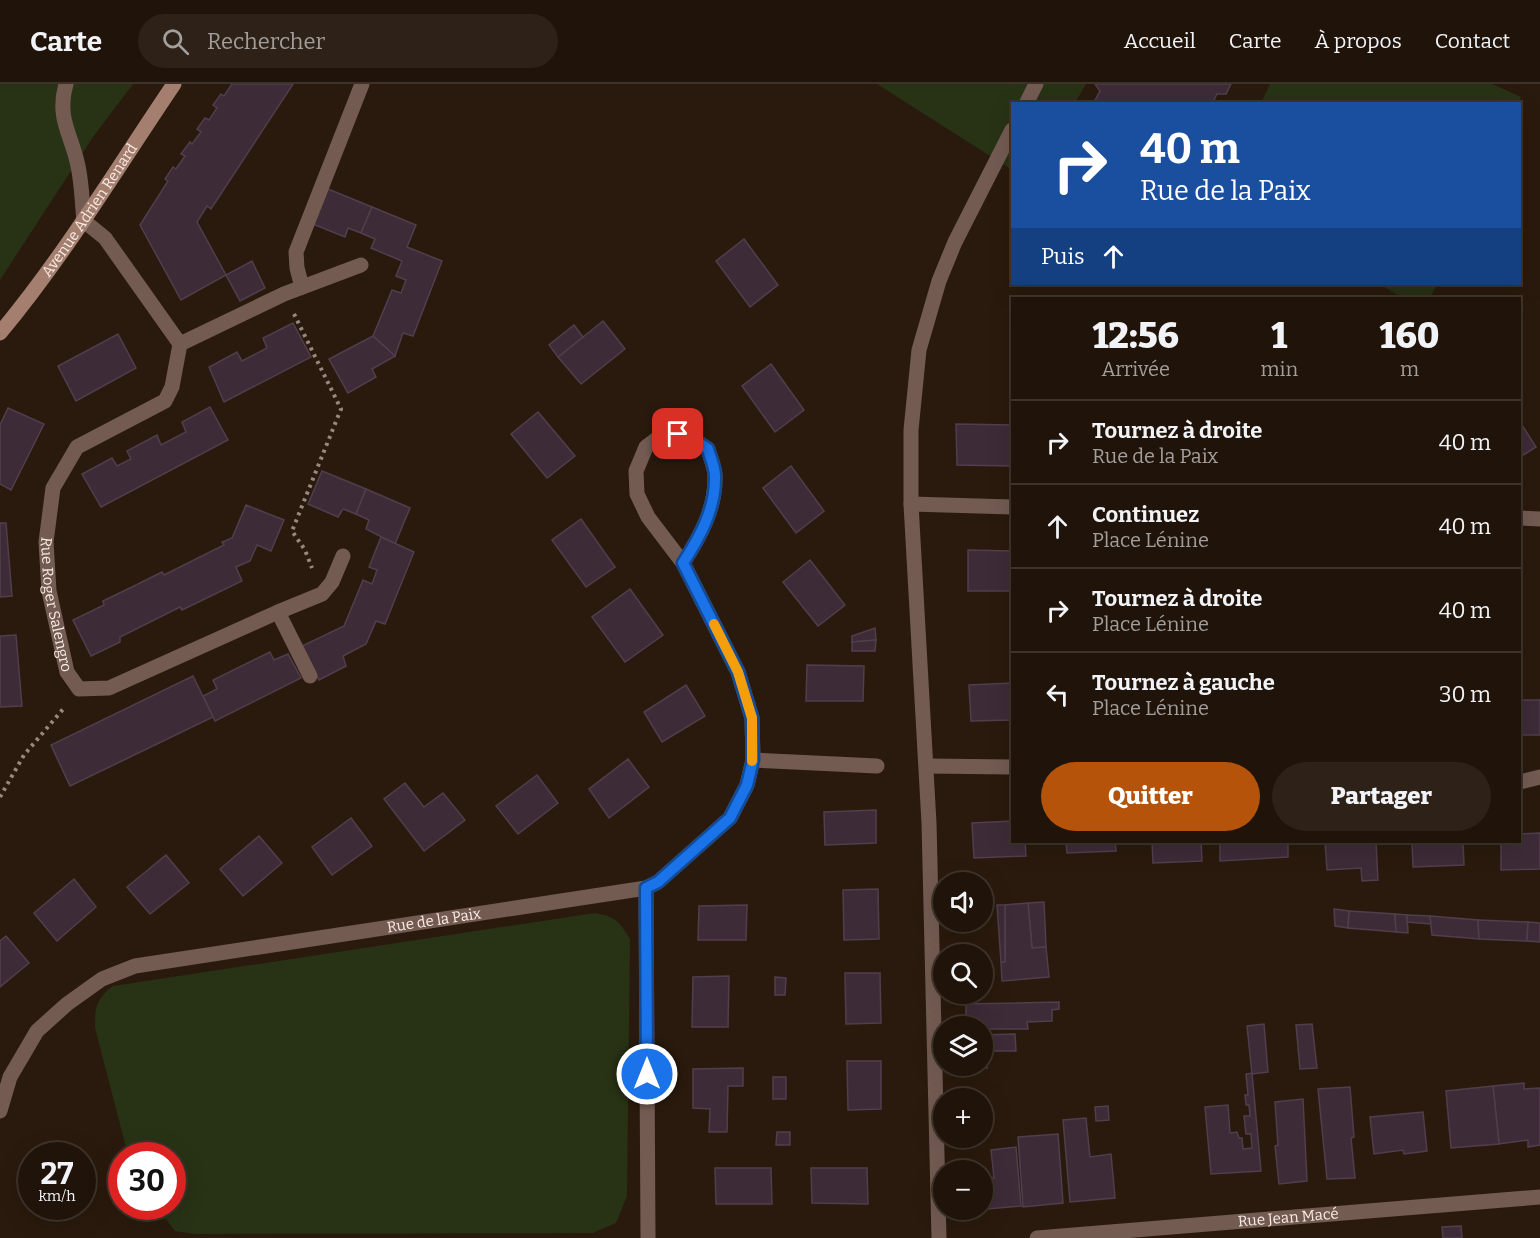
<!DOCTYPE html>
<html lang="fr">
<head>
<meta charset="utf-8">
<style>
	body { margin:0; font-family:Bitter,serif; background:#2d2118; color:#f1f3f6; height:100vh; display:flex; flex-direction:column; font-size:22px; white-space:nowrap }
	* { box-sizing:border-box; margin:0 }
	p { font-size:20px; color:#a29e9c }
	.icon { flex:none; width:33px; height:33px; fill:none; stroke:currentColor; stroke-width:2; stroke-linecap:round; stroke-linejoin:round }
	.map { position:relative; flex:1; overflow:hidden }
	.side { position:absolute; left:1011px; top:213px; width:510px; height:546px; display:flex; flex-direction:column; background:#20140a; border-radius:0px; box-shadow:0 6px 24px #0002,0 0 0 2px #3d332b }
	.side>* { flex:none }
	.guide { position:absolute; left:1011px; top:18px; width:510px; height:183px; border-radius:0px; box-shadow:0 6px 24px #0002,0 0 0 2px #3d332b; background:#1a4fa0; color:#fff; overflow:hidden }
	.controls { position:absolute; left:933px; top:788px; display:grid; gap:12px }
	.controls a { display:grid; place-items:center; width:60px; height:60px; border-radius:50%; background:#20140a; box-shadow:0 6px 24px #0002,0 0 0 2px #3d332b; font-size:30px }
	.speed { position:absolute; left:18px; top:1058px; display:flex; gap:12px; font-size:30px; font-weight:700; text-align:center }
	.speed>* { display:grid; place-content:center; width:78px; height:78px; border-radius:50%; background:#20140a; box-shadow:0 6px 24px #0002,0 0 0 2px #3d332b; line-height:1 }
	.speed small { font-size:15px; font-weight:400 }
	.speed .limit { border:9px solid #d22; background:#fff; color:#111 }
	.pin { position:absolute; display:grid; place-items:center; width:51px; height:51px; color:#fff; margin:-26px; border-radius:12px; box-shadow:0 3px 9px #0006 }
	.me { position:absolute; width:66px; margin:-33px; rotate:0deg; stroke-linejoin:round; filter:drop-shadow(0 0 4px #0008) }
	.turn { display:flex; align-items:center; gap:21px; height:126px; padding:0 30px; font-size:27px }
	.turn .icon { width:78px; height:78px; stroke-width:2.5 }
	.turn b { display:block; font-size:42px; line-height:51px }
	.then { display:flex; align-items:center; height:57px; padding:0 30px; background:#0003; gap:12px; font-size:22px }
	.eta { display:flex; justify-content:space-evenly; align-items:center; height:102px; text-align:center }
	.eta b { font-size:36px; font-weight:800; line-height:42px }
	.action { display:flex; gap:12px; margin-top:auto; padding:12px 30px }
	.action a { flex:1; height:69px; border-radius:36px; background:#b45309; color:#fff; font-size:24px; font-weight:800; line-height:69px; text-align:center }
	.action a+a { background:#2d2118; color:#f1f3f6 }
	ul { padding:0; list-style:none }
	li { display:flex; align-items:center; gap:18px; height:84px; padding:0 30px; border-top:2px solid #3d332b }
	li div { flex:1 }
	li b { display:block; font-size:22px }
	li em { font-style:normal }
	header { display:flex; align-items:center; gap:36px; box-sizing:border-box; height:84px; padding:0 30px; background:#20140a; border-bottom:2px solid #3d332b }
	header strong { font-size:28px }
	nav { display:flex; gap:33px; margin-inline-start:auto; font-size:21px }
	.search { width:420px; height:54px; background:#2d2118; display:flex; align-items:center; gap:15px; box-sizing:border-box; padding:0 21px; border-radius:33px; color:#a29e9c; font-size:22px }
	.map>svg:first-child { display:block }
	.green { fill:#283215 }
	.building { fill:#3d2b38; stroke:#513e4c; stroke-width:1.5 }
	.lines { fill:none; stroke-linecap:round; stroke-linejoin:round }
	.path { stroke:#97897f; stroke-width:4; stroke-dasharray:3 4.5; stroke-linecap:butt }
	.lane { stroke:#735b52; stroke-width:15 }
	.street { stroke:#735b52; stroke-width:15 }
	.secondary { stroke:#a47e6f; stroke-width:15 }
	.route-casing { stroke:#114b97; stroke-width:15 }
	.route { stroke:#1a73e8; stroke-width:10 }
	.slow { stroke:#f59e0b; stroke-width:10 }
	.labels { text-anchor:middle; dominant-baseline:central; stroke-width:6; stroke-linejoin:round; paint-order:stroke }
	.street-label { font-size:15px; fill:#f8ece4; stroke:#0d0703 }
</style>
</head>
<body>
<header>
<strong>Carte</strong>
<div class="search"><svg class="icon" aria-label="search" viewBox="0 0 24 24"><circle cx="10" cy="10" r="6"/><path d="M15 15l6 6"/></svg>Rechercher</div>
<nav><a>Accueil</a><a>Carte</a><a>À propos</a><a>Contact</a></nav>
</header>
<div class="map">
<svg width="1540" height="1154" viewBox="0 0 1540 1154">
	<rect width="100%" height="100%" fill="#2a1a0d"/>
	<!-- green -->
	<g class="green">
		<path d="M 0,0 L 133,0 L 93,53 L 0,196 Z"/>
		<path d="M 877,0 L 1086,0 L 1075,19 L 1012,20 L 1012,86 Z"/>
		<path d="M 1270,0 L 1492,0 L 1521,13 L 1518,20 L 1261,19 Z"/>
		<path d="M 1379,200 L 1437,200 L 1430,214 L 1403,214 Z"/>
		<path d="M 595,829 C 616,833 619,837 630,855 L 627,1112 L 616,1139 L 593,1149 L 195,1150 L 175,1147 L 166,1135 L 145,1135 L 142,1122 L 172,1122 L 172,1071 L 128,1071 L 95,944 C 95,924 96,915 113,902 Z"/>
	</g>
	<!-- building -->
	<g class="building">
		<path d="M 232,0 L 293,0 L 211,125 L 207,122 L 197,138 L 226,191 L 181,216 L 140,141 L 168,97 L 165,95 L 173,83 L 176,85 L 185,72 L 181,70 L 190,58 L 192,60 L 201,48 L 197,45 L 205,34 L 209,36 L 217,24 L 213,21 L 221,10 L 224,12 Z"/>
		<path d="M 1095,0 L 1231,0 L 1226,10 L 1217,10 L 1212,20 L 1093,20 L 1100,7 Z"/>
		<path d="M 328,105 L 372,123 L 361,149 L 348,144 L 345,153 L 313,140 Z"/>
		<path d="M 372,123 L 416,141 L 407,163 L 442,177 L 413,252 L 403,249 L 395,272 L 373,252 L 392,206 L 401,209 L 406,196 L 396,192 L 402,177 L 371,164 L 375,155 L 361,149 Z"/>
		<path d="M 744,155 L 778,201 L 750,223 L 716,177 Z"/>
		<path d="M 252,177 L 265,204 L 240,217 L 226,191 Z"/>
		<path d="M 603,237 L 625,265 L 581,300 L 558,273 Z"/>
		<path d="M 293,239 L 311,273 L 224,318 L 209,283 L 237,268 L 242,277 L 267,264 L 263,254 Z"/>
		<path d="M 574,241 L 583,253 L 558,273 L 549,261 Z"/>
		<path d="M 118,250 L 136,284 L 76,317 L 58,282 Z"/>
		<path d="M 373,252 L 395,272 L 372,285 L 376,293 L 348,309 L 329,275 Z"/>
		<path d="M 771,280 L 804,326 L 775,348 L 742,302 Z"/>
		<path d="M 210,323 L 228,356 L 101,423 L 82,390 L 112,374 L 117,382 L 131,375 L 127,367 L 157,351 L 161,361 L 186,348 L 182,338 Z"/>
		<path d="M 8,324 L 44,340 L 11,406 L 0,400 L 0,341 Z"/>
		<path d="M 538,328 L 575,372 L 547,394 L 511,350 Z"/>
		<path d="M 1520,338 L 1536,363 L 1520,373 Z"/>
		<path d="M 956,340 L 1012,341 L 1012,382 L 957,381 Z"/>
		<path d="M 791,382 L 824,427 L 796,449 L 763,404 Z"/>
		<path d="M 322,387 L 366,405 L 356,430 L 343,425 L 338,433 L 308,420 Z"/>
		<path d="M 366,405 L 410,424 L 395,460 L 366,445 L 369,436 L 356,430 Z"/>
		<path d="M 246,421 L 284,436 L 271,467 L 257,461 L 250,477 L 236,483 L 242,497 L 182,526 L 180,523 L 120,553 L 120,558 L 91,572 L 73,536 L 104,521 L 103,517 L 132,503 L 162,488 L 164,491 L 224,461 L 222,458 L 232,454 Z"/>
		<path d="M 581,435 L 615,483 L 586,503 L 552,456 Z"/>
		<path d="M 0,439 L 6,439 L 12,512 L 0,513 Z"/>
		<path d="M 381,453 L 414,468 L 385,540 L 376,537 L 366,560 L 343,572 L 346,582 L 319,596 L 302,562 L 344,542 L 363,496 L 372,500 L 377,486 L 369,483 Z"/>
		<path d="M 968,466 L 1012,467 L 1012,507 L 968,507 Z"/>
		<path d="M 810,476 L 845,521 L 818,542 L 783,498 Z"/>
		<path d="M 630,505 L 663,551 L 625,578 L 592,533 Z"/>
		<path d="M 875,544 L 876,556 L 852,558 L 852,552 Z"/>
		<path d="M 16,551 L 22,622 L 0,623 L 0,552 Z"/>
		<path d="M 876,556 L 875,567 L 852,567 L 852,558 Z"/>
		<path d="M 270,568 L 274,576 L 288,570 L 301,594 L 215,637 L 203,612 L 217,605 L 213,596 Z"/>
		<path d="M 807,581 L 864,582 L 863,617 L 806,617 Z"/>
		<path d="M 193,592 L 213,633 L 70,702 L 51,661 Z"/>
		<path d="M 1012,599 L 1012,636 L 971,637 L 969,601 Z"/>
		<path d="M 686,601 L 705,632 L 662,658 L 644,628 Z"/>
		<rect x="1520" y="616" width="20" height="35"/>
		<path d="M 628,675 L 649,703 L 609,734 L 589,705 Z"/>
		<path d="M 537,691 L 558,719 L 518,750 L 496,722 Z"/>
		<path d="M 405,699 L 424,723 L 443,709 L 465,736 L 424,767 L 384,715 Z"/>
		<path d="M 876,726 L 876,759 L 825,761 L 824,728 Z"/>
		<path d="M 351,734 L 372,762 L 332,791 L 312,763 Z"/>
		<path d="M 1012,737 L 1012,758 L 1025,758 L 1026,772 L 974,774 L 972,739 Z"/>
		<path d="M 1540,749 L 1540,785 L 1501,786 L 1501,758 L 1520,758 L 1520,750 Z"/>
		<path d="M 259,752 L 282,779 L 243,812 L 220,785 Z"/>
		<path d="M 1066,758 L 1115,758 L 1116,767 L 1067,769 Z"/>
		<path d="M 1152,758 L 1201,758 L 1202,777 L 1153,779 Z"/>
		<path d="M 1220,758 L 1288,758 L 1288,773 L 1220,777 Z"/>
		<path d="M 1325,758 L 1376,758 L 1378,796 L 1362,797 L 1361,784 L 1327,786 Z"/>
		<path d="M 1412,758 L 1463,758 L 1464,781 L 1413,783 Z"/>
		<path d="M 166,771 L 189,799 L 150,830 L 127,803 Z"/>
		<path d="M 74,795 L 96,823 L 57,857 L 34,829 Z"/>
		<path d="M 878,805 L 879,855 L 844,856 L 843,806 Z"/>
		<path d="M 1044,818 L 1046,863 L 1032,864 L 1028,819 Z"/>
		<path d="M 1028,819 L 1032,864 L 1046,863 L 1049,893 L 1002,897 L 1001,878 L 1005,878 L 1005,821 Z"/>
		<path d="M 747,821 L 746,856 L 698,856 L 699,822 Z"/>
		<path d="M 997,821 L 1005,821 L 1005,878 L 1001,878 Z"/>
		<path d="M 1334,825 L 1349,827 L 1348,844 L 1335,842 Z"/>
		<path d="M 1349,827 L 1395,830 L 1396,848 L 1348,844 Z"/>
		<path d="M 1395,830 L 1407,831 L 1408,849 L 1396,848 Z"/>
		<path d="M 1407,831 L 1430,832 L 1431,840 L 1407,838 Z"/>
		<path d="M 1430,832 L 1478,836 L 1479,855 L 1432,851 Z"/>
		<path d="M 1478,836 L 1528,838 L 1527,857 L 1479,855 Z"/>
		<path d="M 1528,838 L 1540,839 L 1540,858 L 1527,857 Z"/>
		<path d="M 6,852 L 29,879 L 0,903 L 0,857 Z"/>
		<path d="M 845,889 L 880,889 L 881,939 L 846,940 Z"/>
		<path d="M 729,892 L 728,943 L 692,943 L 693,893 Z"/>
		<path d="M 775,893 L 786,894 L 785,911 L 775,911 Z"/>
		<path d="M 1059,918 L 1059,925 L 1052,926 L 1052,937 L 1027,938 L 1028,945 L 982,945 L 982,942 L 966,942 L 966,920 Z"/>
		<path d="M 1264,940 L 1268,988 L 1252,990 L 1247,942 Z"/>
		<path d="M 1312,940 L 1317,984 L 1300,985 L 1296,941 Z"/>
		<path d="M 1015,950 L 1016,967 L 982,967 L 982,951 Z"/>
		<path d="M 982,967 L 987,967 L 987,984 L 961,985 L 961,981 L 982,981 Z"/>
		<path d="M 847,977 L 881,977 L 881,1025 L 848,1026 Z"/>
		<path d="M 743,984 L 743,1002 L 728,1002 L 727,1048 L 709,1048 L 710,1025 L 693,1024 L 693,985 Z"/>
		<path d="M 1252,989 L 1261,1087 L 1211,1090 L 1205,1023 L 1228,1021 L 1230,1049 L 1237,1048 L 1239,1054 L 1242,1054 L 1243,1065 L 1252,1064 L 1251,1050 L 1246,1050 L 1244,1032 L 1250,1032 L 1249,1021 L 1246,1021 L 1245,1011 L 1248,1011 L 1246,990 Z"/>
		<rect x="773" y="993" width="13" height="22"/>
		<path d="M 1524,999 L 1524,1005 L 1540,1004 L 1540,1061 L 1528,1063 L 1528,1056 L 1499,1060 L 1493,1002 Z"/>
		<path d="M 1493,1002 L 1499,1060 L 1451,1064 L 1446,1007 Z"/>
		<path d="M 1350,1003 L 1354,1053 L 1351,1054 L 1355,1094 L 1327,1095 L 1318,1005 Z"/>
		<path d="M 1303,1015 L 1307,1097 L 1279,1100 L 1275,1062 L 1278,1061 L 1275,1018 Z"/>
		<path d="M 1108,1022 L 1109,1036 L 1096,1037 L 1095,1023 Z"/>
		<path d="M 1423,1028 L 1427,1067 L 1404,1070 L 1403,1066 L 1374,1070 L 1370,1033 Z"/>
		<path d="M 1086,1034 L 1090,1073 L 1111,1070 L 1115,1114 L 1070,1118 L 1063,1036 Z"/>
		<path d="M 777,1048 L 790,1048 L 790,1061 L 776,1061 Z"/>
		<path d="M 1058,1050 L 1063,1119 L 1023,1123 L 1018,1053 Z"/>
		<path d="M 1016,1063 L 1021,1122 L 965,1127 L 965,1125 L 982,1125 L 982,1094 L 994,1094 L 991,1066 Z"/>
		<path d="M 715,1084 L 771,1084 L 772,1120 L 716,1120 Z"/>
		<path d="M 811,1084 L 867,1084 L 868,1120 L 812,1119 Z"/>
		<path d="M 1461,1142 L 1462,1154 L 1443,1154 L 1442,1143 Z"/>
	</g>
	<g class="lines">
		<!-- path -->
		<g class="path">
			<path d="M 294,230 L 341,325 L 292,447 L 305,466 L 312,484"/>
			<path d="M 0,713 L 24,671 L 64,624"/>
		</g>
		<!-- lane -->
		<g class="lane">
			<path d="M 66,0 C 56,35 72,51 78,82 C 82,100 82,119 84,137"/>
			<path d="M 302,203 L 297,184 L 296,168 L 362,0"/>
			<path d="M 278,528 L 310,592"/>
		</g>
		<!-- street -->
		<g class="street">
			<path d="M 1026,20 L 1036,0"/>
			<path d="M 84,137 L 105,154 L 180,260 L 284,210 L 361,181"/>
			<path id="s1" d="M 180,260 L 172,303 L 165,317 L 77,363 L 53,404 L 46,458 L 49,507 L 67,588 L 79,605 L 109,604 L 278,528 L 322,510 L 332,498 L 343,472"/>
			<path d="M 911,420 L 1012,423"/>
			<path d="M 1520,434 L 1540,435"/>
			<path d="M 753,676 L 877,682"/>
			<path d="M 927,682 L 1012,683"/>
			<path d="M 1520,698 L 1540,693"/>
			<path d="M 646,804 L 648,1154"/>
			<path id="s2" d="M 0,1027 L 10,993 L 37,947 L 67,920 L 102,895 L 135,882 L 646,804 L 658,798 L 730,734 L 747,701 L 753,676 L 752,634 L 738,588 L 683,479 C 700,453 716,424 715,392 C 715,383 710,373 708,365 L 690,353 L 666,348 L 646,363 L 636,387 L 637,410 L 648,433 L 683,479"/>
			<path d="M 939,1154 L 929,739 L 911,420 L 911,346 L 919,266 L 939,197 L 955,158 L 1012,46"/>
			<path id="s3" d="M 1037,1154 L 1540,1113"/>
		</g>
		<!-- secondary -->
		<path class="secondary" id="s4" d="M 0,249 C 65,171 117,84 174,0"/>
	</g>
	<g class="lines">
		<defs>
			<path id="route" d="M 647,990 L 646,804 L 658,798 L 730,734 L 747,701 L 753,676 L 752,634 L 738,588 L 683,479 C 700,453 716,424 715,392 C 715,383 710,373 708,365 L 690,353 L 678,350"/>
		</defs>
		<!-- route casing -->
		<use href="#route" class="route-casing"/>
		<!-- route -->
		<use href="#route" class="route"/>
		<!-- slow -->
		<path class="slow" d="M 714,540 L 738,588 L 752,634 L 752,677"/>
	</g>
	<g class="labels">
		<!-- street labels -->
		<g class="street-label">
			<text stroke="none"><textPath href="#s4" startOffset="152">Avenue Adrien Renard</textPath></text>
			<text stroke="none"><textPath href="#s1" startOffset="324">Rue Roger Salengro</textPath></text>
			<text stroke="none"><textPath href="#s2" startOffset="510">Rue de la Paix</textPath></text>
			<text stroke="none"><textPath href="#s3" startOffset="252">Rue Jean Macé</textPath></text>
		</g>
	</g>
</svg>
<div class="controls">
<a><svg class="icon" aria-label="sound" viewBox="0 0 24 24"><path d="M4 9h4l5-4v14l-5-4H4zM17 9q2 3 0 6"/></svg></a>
<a><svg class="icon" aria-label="search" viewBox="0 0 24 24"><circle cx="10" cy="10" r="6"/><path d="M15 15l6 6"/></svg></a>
<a><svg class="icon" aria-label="layers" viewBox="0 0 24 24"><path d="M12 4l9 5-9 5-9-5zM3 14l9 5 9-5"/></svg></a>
<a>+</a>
<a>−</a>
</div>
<div class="speed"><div>27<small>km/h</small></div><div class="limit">30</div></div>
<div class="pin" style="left:678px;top:350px;background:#d93025"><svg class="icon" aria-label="arrive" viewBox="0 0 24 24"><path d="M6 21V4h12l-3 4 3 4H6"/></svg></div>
<svg class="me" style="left:647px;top:990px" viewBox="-20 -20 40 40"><circle r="17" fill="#1a73e8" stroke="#fff" stroke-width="3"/><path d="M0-11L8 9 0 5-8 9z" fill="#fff"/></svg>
<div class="guide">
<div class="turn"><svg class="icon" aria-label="right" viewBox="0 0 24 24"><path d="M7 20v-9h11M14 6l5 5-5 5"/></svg><div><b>40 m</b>Rue de la Paix</div></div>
<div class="then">Puis<svg class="icon" aria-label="ahead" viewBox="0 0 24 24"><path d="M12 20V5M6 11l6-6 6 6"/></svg></div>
</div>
<section class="side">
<div class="eta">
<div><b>12:56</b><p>Arrivée</p></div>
<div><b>1</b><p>min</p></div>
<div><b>160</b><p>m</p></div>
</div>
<ul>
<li><svg class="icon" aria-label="right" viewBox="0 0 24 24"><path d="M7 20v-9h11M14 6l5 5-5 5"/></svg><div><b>Tournez à droite</b><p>Rue de la Paix</p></div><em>40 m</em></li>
<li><svg class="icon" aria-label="ahead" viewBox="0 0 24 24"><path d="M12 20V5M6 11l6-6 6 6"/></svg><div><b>Continuez</b><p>Place Lénine</p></div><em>40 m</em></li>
<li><svg class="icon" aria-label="right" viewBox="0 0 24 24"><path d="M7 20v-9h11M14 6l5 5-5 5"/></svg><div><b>Tournez à droite</b><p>Place Lénine</p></div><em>40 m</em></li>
<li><svg class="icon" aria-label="left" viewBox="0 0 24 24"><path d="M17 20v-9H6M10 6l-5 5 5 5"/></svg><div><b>Tournez à gauche</b><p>Place Lénine</p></div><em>30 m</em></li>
</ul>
<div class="action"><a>Quitter</a><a>Partager</a></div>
</section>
</div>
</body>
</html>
